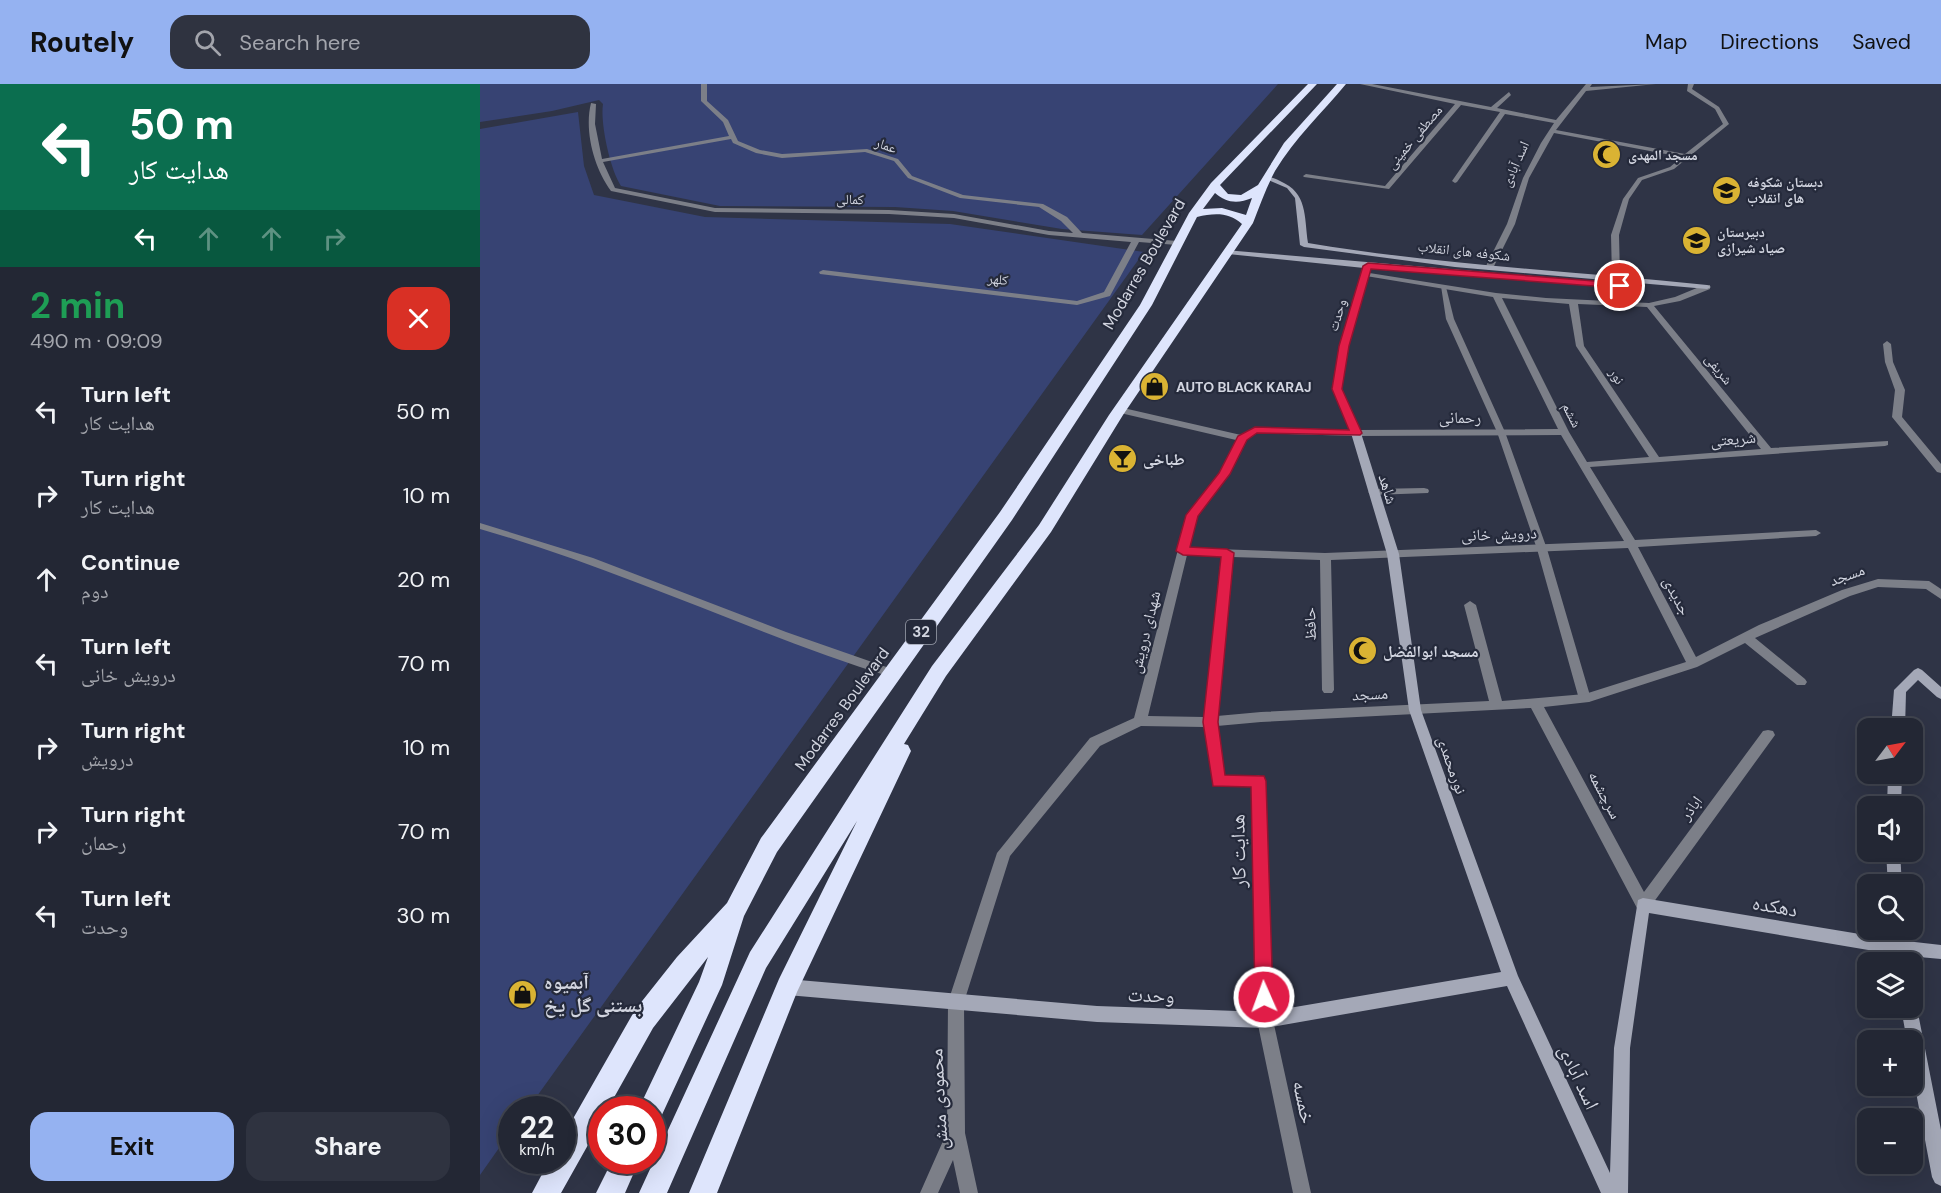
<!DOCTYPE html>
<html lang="en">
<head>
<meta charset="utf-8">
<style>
	body { margin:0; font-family:"DM Sans","Noto Naskh Arabic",sans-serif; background:#2f3340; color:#f1f3f6; height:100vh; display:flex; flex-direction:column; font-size:22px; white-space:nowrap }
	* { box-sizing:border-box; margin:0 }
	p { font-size:20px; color:#a3a5ac }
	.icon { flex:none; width:33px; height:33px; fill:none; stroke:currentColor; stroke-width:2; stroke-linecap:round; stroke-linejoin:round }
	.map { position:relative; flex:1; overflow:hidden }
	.panel { display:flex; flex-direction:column; background:#232734; width:480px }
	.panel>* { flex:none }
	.banner { background:#0b6e4f; color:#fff; overflow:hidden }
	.needle { width:39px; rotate:58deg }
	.fabs { position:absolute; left:1377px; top:634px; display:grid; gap:12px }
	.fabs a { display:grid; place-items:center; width:66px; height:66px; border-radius:12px; background:#232734; box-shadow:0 6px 24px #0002,0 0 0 2px #40444f; font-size:30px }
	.speed { position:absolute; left:18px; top:1012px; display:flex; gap:12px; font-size:30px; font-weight:700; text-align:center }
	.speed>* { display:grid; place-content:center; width:78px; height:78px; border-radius:50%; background:#232734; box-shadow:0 6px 24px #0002,0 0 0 2px #40444f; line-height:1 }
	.speed small { font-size:15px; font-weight:400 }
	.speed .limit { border:9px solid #d22; background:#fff; color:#111 }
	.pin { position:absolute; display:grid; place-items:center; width:51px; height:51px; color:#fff; margin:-26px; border:3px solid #fff; border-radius:50%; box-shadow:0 2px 6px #0007 }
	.me { position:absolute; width:66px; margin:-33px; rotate:358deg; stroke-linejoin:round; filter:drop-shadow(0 0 4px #0008) }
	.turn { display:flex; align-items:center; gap:21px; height:126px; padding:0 30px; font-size:27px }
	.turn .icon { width:78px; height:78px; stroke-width:2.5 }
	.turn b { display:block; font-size:42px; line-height:51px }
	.lanes { display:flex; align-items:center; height:57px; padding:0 30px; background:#0003; justify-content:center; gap:30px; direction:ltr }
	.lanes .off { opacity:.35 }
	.round { display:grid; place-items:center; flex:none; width:63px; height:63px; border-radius:18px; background:#2f3340 }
	.summary { display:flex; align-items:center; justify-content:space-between; height:102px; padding:0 30px }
	h1 { font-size:36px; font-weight:700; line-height:45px; color:#1e9e55 }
	.cta { display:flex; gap:12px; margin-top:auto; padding:12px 30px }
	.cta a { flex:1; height:69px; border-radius:18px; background:#95b2f1; color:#111; font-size:24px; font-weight:700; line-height:69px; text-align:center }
	.cta a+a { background:#2f3340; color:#f1f3f6 }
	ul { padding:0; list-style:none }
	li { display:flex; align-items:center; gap:18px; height:84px; padding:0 30px }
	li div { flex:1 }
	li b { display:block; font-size:22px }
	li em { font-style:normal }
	header { display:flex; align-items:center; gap:36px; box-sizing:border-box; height:84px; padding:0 30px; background:#95b2f1; color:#111 }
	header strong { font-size:28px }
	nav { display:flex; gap:33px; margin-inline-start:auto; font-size:21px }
	.search { width:420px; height:54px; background:#2f3340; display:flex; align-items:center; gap:15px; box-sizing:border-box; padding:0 21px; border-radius:18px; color:#a3a5ac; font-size:22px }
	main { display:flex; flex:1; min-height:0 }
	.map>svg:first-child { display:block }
	.green { fill:#374373 }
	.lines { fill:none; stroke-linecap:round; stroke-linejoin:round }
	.lane { fill:#7c7f88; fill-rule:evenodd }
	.street { fill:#7c7f88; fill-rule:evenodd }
	.secondary { fill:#a4a8b7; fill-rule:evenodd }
	.highway { fill:#dee5fc; fill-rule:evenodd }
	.route { fill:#e11d48; stroke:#92132f; stroke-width:1.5 }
	.labels { text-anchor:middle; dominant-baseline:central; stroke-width:4.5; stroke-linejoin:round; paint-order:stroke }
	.far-street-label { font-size:14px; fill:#d2d5e0; stroke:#252a3b }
	.far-poi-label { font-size:14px; font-weight:bold; fill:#d2d5e0; stroke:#252a3b; text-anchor:start }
	.shield { fill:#252a3b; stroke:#9ea2ae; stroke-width:1.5 }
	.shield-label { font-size:15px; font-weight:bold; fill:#d2d5e0 }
	.street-label { font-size:16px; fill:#d2d5e0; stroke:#252a3b }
	.poi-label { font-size:16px; font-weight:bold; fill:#d2d5e0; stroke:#252a3b; text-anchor:start }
	.near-street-label { font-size:20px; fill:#d2d5e0; stroke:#252a3b }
	.near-poi-label { font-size:20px; font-weight:bold; fill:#d2d5e0; stroke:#252a3b; text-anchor:start }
</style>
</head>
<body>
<header>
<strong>Routely</strong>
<div class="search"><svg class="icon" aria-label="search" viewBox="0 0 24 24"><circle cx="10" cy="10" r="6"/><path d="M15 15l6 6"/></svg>Search here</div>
<nav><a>Map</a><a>Directions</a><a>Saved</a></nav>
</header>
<main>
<section class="panel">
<div class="banner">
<div class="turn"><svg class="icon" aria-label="left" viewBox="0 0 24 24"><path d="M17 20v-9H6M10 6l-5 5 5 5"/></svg><div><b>50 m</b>هدایت کار</div></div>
<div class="lanes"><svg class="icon" aria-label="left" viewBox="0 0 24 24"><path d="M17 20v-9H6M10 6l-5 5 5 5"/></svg><svg class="icon off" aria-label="ahead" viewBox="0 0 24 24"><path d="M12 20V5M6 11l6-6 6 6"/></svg><svg class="icon off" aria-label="ahead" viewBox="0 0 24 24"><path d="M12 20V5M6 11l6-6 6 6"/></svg><svg class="icon off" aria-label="right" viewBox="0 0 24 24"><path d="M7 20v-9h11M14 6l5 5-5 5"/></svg></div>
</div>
<div class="summary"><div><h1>2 min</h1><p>490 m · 09:09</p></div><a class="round" style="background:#d93025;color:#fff"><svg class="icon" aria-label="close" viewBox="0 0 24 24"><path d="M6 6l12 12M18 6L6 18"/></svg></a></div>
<ul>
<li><svg class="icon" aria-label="left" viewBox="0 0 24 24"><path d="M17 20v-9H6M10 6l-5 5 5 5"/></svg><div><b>Turn left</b><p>هدایت کار</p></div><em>50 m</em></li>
<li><svg class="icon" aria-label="right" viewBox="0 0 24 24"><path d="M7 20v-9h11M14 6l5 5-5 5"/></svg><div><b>Turn right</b><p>هدایت کار</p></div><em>10 m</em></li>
<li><svg class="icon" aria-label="ahead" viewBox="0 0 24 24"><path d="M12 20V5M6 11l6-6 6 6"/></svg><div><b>Continue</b><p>دوم</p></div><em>20 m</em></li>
<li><svg class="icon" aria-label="left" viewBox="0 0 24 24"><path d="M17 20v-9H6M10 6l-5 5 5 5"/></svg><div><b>Turn left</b><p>درویش خانی</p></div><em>70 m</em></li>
<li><svg class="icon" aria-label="right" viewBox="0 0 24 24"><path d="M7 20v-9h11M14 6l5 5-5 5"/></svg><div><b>Turn right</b><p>درویش</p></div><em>10 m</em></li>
<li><svg class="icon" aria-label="right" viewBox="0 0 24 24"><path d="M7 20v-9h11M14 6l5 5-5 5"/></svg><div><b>Turn right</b><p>رحمان</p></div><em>70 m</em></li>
<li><svg class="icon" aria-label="left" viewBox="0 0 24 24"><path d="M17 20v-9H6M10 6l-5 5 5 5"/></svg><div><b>Turn left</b><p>وحدت</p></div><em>30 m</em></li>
</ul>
<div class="cta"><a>Exit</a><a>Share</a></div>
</section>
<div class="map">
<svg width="1461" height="1109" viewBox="0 0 1461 1109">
	<rect width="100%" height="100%" fill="#2f3446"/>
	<!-- green -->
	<g class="green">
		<path d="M 0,0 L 798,0 L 662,151 L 582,145 L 473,127 L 415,123 L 240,122 L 141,102 C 130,85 120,39 123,20 L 119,16 L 72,27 L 0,38 Z"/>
		<path d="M 98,28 L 104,82 L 114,111 L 225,133 L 470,140 L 664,168 L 47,1026 L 32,1026 L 31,1047 L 0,1091 L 0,45 Z"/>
	</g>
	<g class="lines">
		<!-- lane -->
		<g class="lane">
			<path d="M 961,202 L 966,203 L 974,235 L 1025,348 L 1067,465 L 1111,615 L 1109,618 L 1101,618 L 1099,615 L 1057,465 L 1017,348 L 966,235 Z"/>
			<path d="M 0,439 L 113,474 L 306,548 L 415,586 L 416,589 L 415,592 L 411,593 C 272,549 140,485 0,445 Z"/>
		</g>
		<!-- street -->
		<g class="street">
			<path d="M 221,0 L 227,0 L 227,17 L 248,36 L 258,57 L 280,66 L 302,70 L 387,65 L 418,75 L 432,92 L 483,111 L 563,120 L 587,133 L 602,149 L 697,157 L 701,159 L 697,161 L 659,158 L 630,212 L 597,221 L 340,190 L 339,188 L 343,186 L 597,217 L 624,208 L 651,158 L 569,151 L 474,134 L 409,130 L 235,128 L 131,107 C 114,84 104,47 111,19 L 116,20 L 115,40 L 122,75 L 249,52 L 243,38 L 221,17 ZM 251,55 L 253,59 L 276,69 L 302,74 L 385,68 L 414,77 L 428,94 L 480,114 L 559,123 L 581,137 L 593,149 L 569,147 L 474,130 L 409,126 L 235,124 L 135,104 L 123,78 Z"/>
			<path d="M 880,0 L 892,0 L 1011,23 L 1029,8 L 1031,11 L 1017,24 L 1076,36 L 1106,0 L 1112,0 L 1110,3 L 1176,0 L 1106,7 L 1076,46 L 1205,70 L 1243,40 L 1235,25 L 1207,7 L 1208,0 L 1214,0 L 1212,5 L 1239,23 L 1249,40 L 1194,85 L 1162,96 L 1149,115 L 1139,151 L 1140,193 L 1136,195 L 1132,193 L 1131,151 L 1143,115 L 1158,94 L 1190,83 L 1202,73 L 1074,49 L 1049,94 L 1035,140 L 1013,184 L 1009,186 L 1005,184 L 1027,140 L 1043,94 L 1061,59 L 1074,39 L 1025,30 L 977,98 L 975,99 L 972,97 L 1020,28 L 981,21 L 909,105 L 824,93 L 823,92 L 826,90 L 905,102 L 975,20 Z"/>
			<path d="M 883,188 L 1016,209 L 1066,214 L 1169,219 L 1195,213 L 1224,201 L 1230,201 L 1230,205 L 1200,217 L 1174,222 L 1291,364 L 1408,357 L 1408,361 L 1405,362 L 1110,383 L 1155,456 L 1336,446 L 1341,449 L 1336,452 L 1158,463 L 1216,573 L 1279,541 L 1362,506 L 1398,495 L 1449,497 L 1461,505 L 1461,515 L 1446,505 L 1398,503 L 1370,512 L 1275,554 L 1325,595 L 1327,598 L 1325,601 L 1317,601 L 1265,559 L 1217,583 L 1109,618 L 1064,623 L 1164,808 L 1283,647 L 1288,646 L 1293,647 L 1295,651 L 1168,826 L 1163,828 L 1158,826 L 1051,624 L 781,638 L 737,642 L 744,691 L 778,691 L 783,693 L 785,697 L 793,936 L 831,1109 L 813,1109 L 777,936 L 771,703 L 733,701 L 724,643 L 661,642 L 620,662 L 530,772 L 484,918 L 485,1049 L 498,1109 L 480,1109 L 473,1076 L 458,1109 L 440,1109 L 467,1048 L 468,918 L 517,769 L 610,654 L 654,634 L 707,431 L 739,389 L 756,356 L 636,328 L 636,324 L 639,323 L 761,351 L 775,343 L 876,346 L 1078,345 L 1013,213 L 886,192 L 882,190 ZM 1022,214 L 1089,220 L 1096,262 L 1169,373 L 1107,378 L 1089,348 ZM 1098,220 L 1167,223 L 1281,365 L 1179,373 L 1104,262 ZM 777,349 L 876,352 L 1081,351 L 1144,457 L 845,469 L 709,464 L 717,432 L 749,390 L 766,356 ZM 1148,464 L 1206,578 L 1105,610 L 1022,617 L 996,521 L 990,517 L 984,521 L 1009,617 L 781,628 L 737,632 L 752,473 L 840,476 L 842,606 L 844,609 L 852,609 L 854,606 L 851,476 ZM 707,471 L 741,472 L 724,633 L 668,632 Z"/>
			<path d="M 1407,257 L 1411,260 L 1413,278 L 1425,306 L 1422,333 L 1461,380 L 1461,389 L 1457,388 L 1412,333 L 1415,306 L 1405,278 L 1403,260 Z"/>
			<path d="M 944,404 L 948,405 L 949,407 L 948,409 L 893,411 L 888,408 L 893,405 Z"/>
		</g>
		<!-- secondary -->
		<g class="secondary">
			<path d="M 786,93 C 791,93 794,94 800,97 C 828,109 824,132 828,159 C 960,181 1094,187 1227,201 L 1231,203 L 1227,205 L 975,183 L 824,163 L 820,161 L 815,114 L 807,104 L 786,95 Z"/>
			<path d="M 745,166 L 1159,201 L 1163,203 L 1159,205 L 891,185 L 868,262 L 862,305 L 881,349 L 919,470 L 941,626 L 1038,892 L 1130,1089 L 1134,964 L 1158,816 L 1163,814 L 1410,855 L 1409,846 L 1425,846 L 1426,857 L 1461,861 L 1461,875 L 1428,872 L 1429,879 L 1413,879 L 1412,870 L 1169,829 L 1150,964 L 1148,1109 L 1121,1109 L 1027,902 L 785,944 L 617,938 L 307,911 L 301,908 L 299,903 L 301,898 L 307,895 L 617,922 L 785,928 L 1021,888 L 929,626 L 907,470 L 871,349 L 852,305 L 860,262 L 884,184 L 748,170 L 745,170 Z"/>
			<path d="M 1438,584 L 1442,586 L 1461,603 L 1461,615 L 1457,613 L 1438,596 L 1426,608 L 1425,645 L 1411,645 L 1414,606 L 1434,586 Z"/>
			<path d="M 1408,690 L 1422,690 L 1421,723 L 1407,723 Z"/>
			<path d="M 1406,768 L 1420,768 L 1422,801 L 1408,801 Z"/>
			<path d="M 1432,918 L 1437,924 L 1461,1046 L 1461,1102 L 1455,1099 L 1452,1093 L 1432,987 L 1432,957 L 1427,957 L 1421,924 L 1432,924 Z"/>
		</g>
		<!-- highway -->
		<g class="highway">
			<path d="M 828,0 L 837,0 L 740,101 L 748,110 L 761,111 L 778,101 L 804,59 L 857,0 L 866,0 C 842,29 815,54 795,87 C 786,104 780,121 773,139 L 643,331 L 571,448 L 466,592 L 424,660 L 428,661 L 431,667 L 317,908 L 237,1109 L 209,1109 L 299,895 L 377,737 L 286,884 L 187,1109 L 159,1109 L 270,868 L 452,582 L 559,441 L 629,331 L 762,140 C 749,128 734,129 717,133 L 672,221 L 532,436 L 297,768 L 264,832 L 242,901 L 180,1035 L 172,1038 L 172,1026 L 158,1026 L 219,898 L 228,873 L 173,944 L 127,1026 L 122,1026 L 122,1036 L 81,1109 L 52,1109 L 69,1077 L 82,1077 L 82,1054 L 155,926 L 197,873 L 247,819 L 281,754 L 520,428 L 660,221 L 709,129 L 731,99 ZM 735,109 C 746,119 758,120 772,114 L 766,131 L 742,124 L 723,125 Z"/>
			<path d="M 132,1077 L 159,1077 L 145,1109 L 116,1109 Z"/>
		</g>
	</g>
	<!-- route -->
	<path class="route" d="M 888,179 L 1140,199 L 1144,202 L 1140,204 L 891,185 L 869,262 L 862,305 L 882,349 L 880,351 L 777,349 L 767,356 L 750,390 L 718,432 L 710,463 L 747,465 L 754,469 L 738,638 L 745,691 L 784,692 L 786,697 L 793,913 L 790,920 L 784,922 L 777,920 L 775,913 L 771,703 L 733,702 L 723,638 L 741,473 L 703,471 L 696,467 L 706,431 L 739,389 L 758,352 L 775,343 L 869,346 L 852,305 L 859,262 L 883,182 Z"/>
	<!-- icons -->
	<defs>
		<symbol id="mosque-disc" viewBox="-11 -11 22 22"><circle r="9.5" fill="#dab333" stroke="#252a3b"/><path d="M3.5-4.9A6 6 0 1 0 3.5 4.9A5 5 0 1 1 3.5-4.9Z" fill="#111"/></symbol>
		<symbol id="school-disc" viewBox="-11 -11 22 22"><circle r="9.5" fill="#dab333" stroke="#252a3b"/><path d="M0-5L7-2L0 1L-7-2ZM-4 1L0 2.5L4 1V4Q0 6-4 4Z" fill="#111"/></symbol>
		<symbol id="shop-disc" viewBox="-11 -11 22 22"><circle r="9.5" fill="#dab333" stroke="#252a3b"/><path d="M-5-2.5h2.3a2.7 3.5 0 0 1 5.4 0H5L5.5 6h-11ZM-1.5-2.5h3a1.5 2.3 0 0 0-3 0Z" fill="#111"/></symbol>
		<symbol id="bar-disc" viewBox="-11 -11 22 22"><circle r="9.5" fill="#dab333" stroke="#252a3b"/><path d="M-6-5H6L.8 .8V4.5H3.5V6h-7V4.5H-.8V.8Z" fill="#111"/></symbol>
	</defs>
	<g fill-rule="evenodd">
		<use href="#mosque-disc" x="1110" y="54" width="33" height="33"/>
		<use href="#school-disc" x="1230" y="90" width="33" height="33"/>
		<use href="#school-disc" x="1200" y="140" width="33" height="33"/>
		<use href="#shop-disc" x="658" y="286" width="33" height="33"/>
		<use href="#bar-disc" x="626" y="358" width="33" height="33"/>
		<use href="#mosque-disc" x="866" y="550" width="33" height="33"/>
		<use href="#shop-disc" x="26" y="894" width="33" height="33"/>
	</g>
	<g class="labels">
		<!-- far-street labels -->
		<g class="far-street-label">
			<text transform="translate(934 53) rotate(-50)">مصطفی خمینی</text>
			<text transform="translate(406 61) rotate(20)">عمار</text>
			<text transform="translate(1035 80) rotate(-66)">اسد آبادی</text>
			<text transform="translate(370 115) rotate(1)">کمالی</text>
			<text transform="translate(984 167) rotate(6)">شکوفه های انقلاب</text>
			<text transform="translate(518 195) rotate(7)">کلهر</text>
			<text transform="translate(857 231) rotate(-73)">وحدت</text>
			<text transform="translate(1239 285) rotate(51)">شریفی</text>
			<text transform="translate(1137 292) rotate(56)">نور</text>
			<text transform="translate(1092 331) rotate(63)">ششم</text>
		</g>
		<!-- far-poi labels -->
		<g class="far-poi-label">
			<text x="1148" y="71">مسجد المهدی</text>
			<text x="1267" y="98">دبستان شکوفه<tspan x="1267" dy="16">های انقلاب</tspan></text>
			<text x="1237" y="148">دبیرستان<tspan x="1237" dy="16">صیاد شیرازی</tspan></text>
			<text x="696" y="303">AUTO BLACK KARAJ</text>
		</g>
		<!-- shield labels -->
		<rect class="shield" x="426" y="536" width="30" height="24" rx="4.5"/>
		<g class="shield-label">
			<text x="441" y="548">32</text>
		</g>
		<!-- street labels -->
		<g class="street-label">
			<text transform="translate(664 180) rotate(-60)">Modarres Boulevard</text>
			<text x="980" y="333">رحمانی</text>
			<text transform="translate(1253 355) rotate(-5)">شریعتی</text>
			<text transform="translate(908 405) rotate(73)">شاهد</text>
			<text transform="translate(1019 450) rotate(-2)">درویش خانی</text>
			<text transform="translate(1367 491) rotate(-20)">مسجد</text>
			<text transform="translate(1197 512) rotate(63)">جدیدی</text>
			<text transform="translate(830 540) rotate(-92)">حافظ</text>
			<text transform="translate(665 548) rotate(-76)">شهدای درویش</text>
			<text transform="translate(890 610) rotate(-3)">مسجد</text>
			<text transform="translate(362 625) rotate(-54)">Modarres Boulevard</text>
			<text transform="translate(972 681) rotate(71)">نورمحمدی</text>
			<text transform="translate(1125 711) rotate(62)">سرچشمه</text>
			<text transform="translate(1211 724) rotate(-53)">اباذر</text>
		</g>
		<!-- poi labels -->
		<g class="poi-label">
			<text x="663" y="375">طباخی</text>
			<text x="903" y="567">مسجد ابوالفضل</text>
		</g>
		<!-- near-street labels -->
		<g class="near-street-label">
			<text transform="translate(758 767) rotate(-91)">هدایت کار</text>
			<text transform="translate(1295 822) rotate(10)">دهکده</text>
			<text transform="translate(671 911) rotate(2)">وحدت</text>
			<text transform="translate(1099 993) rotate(65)">اسد آبادی</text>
			<text transform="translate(458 1015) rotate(-93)">محمودی منش</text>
			<text transform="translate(824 1018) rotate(78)">خمسه</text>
		</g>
		<!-- near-poi labels -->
		<g class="near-poi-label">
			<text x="64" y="898">آبمیوه<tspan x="64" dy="23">بستنی گل یخ</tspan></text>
		</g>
	</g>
</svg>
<div class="fabs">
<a><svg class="needle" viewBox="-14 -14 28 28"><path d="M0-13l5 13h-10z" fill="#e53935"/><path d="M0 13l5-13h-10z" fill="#a3a5ac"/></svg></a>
<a><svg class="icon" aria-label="sound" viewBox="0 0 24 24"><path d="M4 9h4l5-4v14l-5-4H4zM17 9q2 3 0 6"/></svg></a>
<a><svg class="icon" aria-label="search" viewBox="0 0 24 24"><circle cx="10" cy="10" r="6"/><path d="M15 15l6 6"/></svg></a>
<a><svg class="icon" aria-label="layers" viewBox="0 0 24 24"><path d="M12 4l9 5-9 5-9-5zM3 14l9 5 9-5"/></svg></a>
<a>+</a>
<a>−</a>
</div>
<div class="speed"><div>22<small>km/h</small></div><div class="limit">30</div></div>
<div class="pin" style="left:1140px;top:202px;background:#d93025"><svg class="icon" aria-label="arrive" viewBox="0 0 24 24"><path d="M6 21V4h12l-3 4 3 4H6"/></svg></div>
<svg class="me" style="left:784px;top:913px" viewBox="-20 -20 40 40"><circle r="17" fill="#e11d48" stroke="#fff" stroke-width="3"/><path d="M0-11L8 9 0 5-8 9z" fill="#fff"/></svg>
</div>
</main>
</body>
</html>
